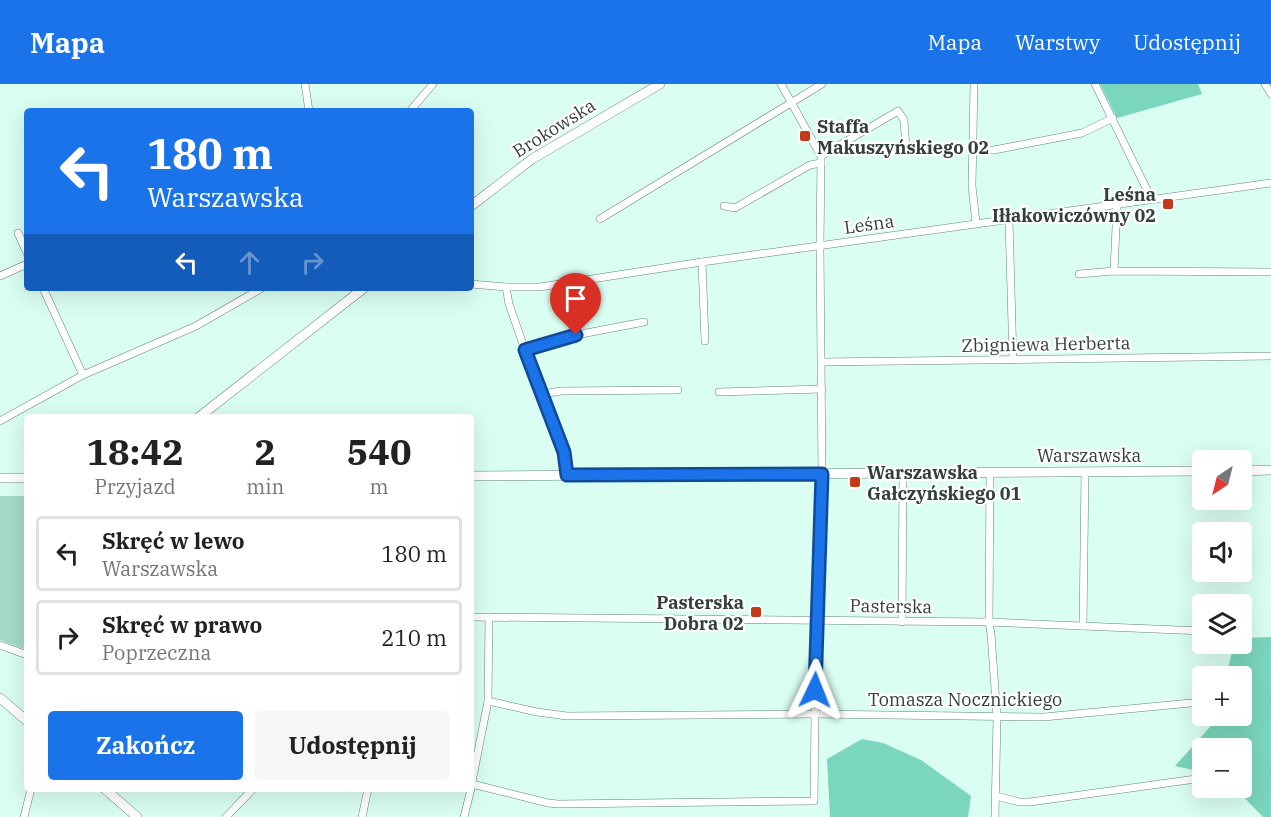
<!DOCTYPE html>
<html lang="pl">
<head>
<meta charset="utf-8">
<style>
	body { margin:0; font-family:"IBM Plex Serif",serif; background:#f6f6f6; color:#222; height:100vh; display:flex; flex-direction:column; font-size:22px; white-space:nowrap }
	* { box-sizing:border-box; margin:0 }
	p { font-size:20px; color:#767676 }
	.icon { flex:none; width:33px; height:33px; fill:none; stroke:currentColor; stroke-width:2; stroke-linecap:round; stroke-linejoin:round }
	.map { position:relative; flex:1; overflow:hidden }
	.sheet { position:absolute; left:24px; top:330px; width:450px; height:378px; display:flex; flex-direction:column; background:#fff; border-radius:6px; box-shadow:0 6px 24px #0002 }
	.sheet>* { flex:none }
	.banner { position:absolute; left:24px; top:24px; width:450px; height:183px; border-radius:6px; box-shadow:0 6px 24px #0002; background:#1a73e8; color:#fff; overflow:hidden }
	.needle { width:39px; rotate:215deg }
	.buttons { position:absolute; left:1192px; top:366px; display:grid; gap:12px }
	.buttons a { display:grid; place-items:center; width:60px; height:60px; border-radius:6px; background:#fff; box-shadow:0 6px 24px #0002; font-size:30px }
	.pin { position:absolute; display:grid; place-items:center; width:51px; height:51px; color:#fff; margin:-62px -26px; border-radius:50% 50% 50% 0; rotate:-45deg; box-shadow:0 0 6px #0007 }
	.pin .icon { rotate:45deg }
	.me { position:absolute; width:66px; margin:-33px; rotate:2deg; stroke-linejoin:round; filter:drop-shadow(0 0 4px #0008) }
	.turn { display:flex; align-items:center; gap:21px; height:126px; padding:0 24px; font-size:27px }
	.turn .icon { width:78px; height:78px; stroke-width:2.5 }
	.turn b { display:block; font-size:42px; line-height:51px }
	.lanes { display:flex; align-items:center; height:57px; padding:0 24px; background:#0003; justify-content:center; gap:30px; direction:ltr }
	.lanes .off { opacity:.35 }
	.eta { display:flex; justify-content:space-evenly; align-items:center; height:102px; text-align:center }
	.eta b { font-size:36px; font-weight:800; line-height:42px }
	.cta { display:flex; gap:12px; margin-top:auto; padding:12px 24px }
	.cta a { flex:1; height:69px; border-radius:6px; background:#1a73e8; color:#fff; font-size:24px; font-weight:800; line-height:69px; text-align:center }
	.cta a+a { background:#f6f6f6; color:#222 }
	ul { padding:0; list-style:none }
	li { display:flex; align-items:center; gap:18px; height:75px; margin:0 12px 9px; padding:0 12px; border:3px solid #e0e0e0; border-radius:6px }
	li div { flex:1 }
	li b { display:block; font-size:22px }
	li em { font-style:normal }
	header { display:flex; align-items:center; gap:36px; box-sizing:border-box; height:84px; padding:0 30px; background:#1a73e8; color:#fff }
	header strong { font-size:28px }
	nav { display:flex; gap:33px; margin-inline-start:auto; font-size:21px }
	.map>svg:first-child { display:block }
	.green { fill:#a3dbca }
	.forest { fill:#7ad6bc }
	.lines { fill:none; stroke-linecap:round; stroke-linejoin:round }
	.street-casing { stroke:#64847a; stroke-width:8 }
	.secondary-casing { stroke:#64847a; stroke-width:10 }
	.street { stroke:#fff; stroke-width:7 }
	.secondary { stroke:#fff; stroke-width:9 }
	.route-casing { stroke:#114b97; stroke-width:15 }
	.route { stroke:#1a73e8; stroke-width:10 }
	.poi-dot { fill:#c43a19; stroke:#fff; stroke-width:2 }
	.labels { text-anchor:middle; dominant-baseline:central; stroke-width:4.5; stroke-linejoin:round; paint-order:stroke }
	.poi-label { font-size:18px; font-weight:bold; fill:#32403c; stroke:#fff; text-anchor:start }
	.street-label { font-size:18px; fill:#32403c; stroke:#fff }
</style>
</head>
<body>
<header>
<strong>Mapa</strong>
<nav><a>Mapa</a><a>Warstwy</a><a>Udostępnij</a></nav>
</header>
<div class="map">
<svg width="1271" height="733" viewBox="0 0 1271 733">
	<rect width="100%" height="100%" fill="#dafef2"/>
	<!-- green -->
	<path class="green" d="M 0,412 L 27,412 L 27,566 L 0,556 Z"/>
	<!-- forest -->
	<g class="forest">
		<path d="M 1100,0 L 1198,0 L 1202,10 L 1117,34 Z"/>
		<path d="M 1271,553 L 1271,733 L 1263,733 L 1235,704 L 1242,704 L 1242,664 L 1203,664 L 1203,688 L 1175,682 L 1217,635 L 1218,632 L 1242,632 L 1242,592 L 1226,592 L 1234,560 L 1242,560 L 1242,554 Z"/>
		<path d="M 862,655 L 883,659 L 921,676 L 971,712 L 968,733 L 830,733 L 827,675 Z"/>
	</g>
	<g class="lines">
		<defs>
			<g id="street">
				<path d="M 305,0 L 309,27"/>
				<path d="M 974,0 L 972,102 L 976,139"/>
				<path d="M 1095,0 L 1152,116"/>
				<path d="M 1265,0 L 1271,10"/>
				<path d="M 410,27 L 433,0"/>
				<path d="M 973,66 L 994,66 L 1082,49 L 1113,34"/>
				<path d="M 821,72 L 898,27 L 904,36 L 906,65"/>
				<path d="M 724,122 L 735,124 L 810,81 L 821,79"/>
				<path d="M 600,135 L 822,0"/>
				<path d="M 1009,136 L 1013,276"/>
				<path d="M 18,149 L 27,169"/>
				<path d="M 702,178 L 705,257"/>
				<path d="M 1114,187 L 1117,121"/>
				<path d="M 1079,190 L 1114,187 L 1271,188"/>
				<path d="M 0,192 L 27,180"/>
				<path d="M 471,200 L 506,203 L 540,203 L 702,178 L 1271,99"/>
				<path d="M 506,203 L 509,220 L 525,266 L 564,368 L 567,391"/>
				<path d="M 43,204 L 83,291"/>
				<path d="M 525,266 L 576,251 L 644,238"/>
				<path d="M 822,278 L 1271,272"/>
				<path d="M 719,308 L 822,305"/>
				<path d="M 542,310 L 561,307 L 678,306"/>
				<path d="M 0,337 L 83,291 L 196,242 L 262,204"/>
				<path d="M 990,389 L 989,538 L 991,550 L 997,633 L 995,733"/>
				<path d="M 471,533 L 989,538 L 1203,547"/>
				<path d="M 902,538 L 903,389"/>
				<path d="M 1083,542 L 1085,388"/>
				<path d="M 0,561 L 27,571"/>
				<path d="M 488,617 L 537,628 L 567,632 L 815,630 L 1044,633 L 1191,619"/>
				<path d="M 472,700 L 548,719 L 558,720 L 814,717 L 815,630 L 822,390 L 820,162 L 821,72 L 781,0"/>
				<path d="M 471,703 L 488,617 L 489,533"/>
				<path d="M 996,712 L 1019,718 L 1030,718 L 1203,694"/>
				<path d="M 24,733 L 31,705"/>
				<path d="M 226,733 L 253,705"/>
				<path d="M 362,733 L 368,705"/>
				<path d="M 464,733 L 471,705"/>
			</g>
			<g id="secondary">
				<path d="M 471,122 L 532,75 L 660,0"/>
				<path d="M 199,333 L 364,204"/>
				<path d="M 1242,387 L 1271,386"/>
				<path d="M 471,392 L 1203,387"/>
				<path d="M 0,394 L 27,394"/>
				<path d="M 0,614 L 27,637"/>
				<path d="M 105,705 L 137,733"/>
			</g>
		</defs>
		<!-- street casing -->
		<use href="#street" class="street-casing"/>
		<!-- secondary casing -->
		<use href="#secondary" class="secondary-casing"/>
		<!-- street -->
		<use href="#street" class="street"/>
		<!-- secondary -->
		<use href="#secondary" class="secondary"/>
	</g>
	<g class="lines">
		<defs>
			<path id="route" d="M 576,251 L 525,266 L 564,368 L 567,391 L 822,390 L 815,606"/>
		</defs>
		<!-- route casing -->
		<use href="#route" class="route-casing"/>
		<!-- route -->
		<use href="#route" class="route"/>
	</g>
	<!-- markers -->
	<g class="poi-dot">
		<rect x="799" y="46" width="12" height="12" rx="3"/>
		<rect x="1162" y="114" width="12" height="12" rx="3"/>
		<rect x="849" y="392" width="12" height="12" rx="3"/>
		<rect x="750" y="522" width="12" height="12" rx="3"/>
	</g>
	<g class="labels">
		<!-- poi labels -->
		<g class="poi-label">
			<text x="817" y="42">Staffa<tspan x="817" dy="21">Makuszyńskiego 02</tspan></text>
			<text x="1156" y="110" text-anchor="end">Leśna<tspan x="1156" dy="21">Iłłakowiczówny 02</tspan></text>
			<text x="867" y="388">Warszawska<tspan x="867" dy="21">Gałczyńskiego 01</tspan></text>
			<text x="744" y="518" text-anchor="end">Pasterska<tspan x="744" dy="21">Dobra 02</tspan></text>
		</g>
		<!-- street labels -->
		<g class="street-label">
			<text transform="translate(554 44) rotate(-32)">Brokowska</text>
			<text transform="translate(869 140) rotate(-8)">Leśna</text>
			<text transform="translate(1046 260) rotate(-1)">Zbigniewa Herberta</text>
			<text x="1089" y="371">Warszawska</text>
			<text transform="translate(891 522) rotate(1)">Pasterska</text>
			<text x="965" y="615">Tomasza Nocznickiego</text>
		</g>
	</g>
</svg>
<div class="buttons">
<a><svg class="needle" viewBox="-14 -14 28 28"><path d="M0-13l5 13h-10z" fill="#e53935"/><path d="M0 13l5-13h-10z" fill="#767676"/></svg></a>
<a><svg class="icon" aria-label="sound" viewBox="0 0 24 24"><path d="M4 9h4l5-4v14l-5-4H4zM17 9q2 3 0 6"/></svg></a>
<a><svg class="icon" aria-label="layers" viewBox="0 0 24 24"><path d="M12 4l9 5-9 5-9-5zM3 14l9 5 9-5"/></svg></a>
<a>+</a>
<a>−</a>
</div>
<div class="pin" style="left:576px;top:251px;background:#d93025"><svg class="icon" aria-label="arrive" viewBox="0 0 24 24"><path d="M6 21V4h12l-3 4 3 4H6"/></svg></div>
<svg class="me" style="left:815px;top:606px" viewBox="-20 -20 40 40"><path d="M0-17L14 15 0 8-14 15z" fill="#1a73e8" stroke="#fff" stroke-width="4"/></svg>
<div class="banner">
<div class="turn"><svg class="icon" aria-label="left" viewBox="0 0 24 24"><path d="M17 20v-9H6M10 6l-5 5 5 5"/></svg><div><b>180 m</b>Warszawska</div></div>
<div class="lanes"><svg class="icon" aria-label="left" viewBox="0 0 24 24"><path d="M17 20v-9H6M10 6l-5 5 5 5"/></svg><svg class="icon off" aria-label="ahead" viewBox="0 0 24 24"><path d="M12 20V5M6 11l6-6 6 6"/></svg><svg class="icon off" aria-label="right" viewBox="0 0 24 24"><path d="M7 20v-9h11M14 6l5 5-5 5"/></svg></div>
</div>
<section class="sheet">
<div class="eta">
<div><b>18:42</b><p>Przyjazd</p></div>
<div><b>2</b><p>min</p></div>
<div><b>540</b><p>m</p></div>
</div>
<ul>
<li><svg class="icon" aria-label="left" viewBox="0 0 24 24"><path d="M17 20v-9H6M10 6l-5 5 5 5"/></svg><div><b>Skręć w lewo</b><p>Warszawska</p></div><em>180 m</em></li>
<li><svg class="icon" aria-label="right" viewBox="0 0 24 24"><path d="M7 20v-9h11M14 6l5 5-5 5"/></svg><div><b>Skręć w prawo</b><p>Poprzeczna</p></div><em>210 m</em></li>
</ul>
<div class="cta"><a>Zakończ</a><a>Udostępnij</a></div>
</section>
</div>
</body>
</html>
